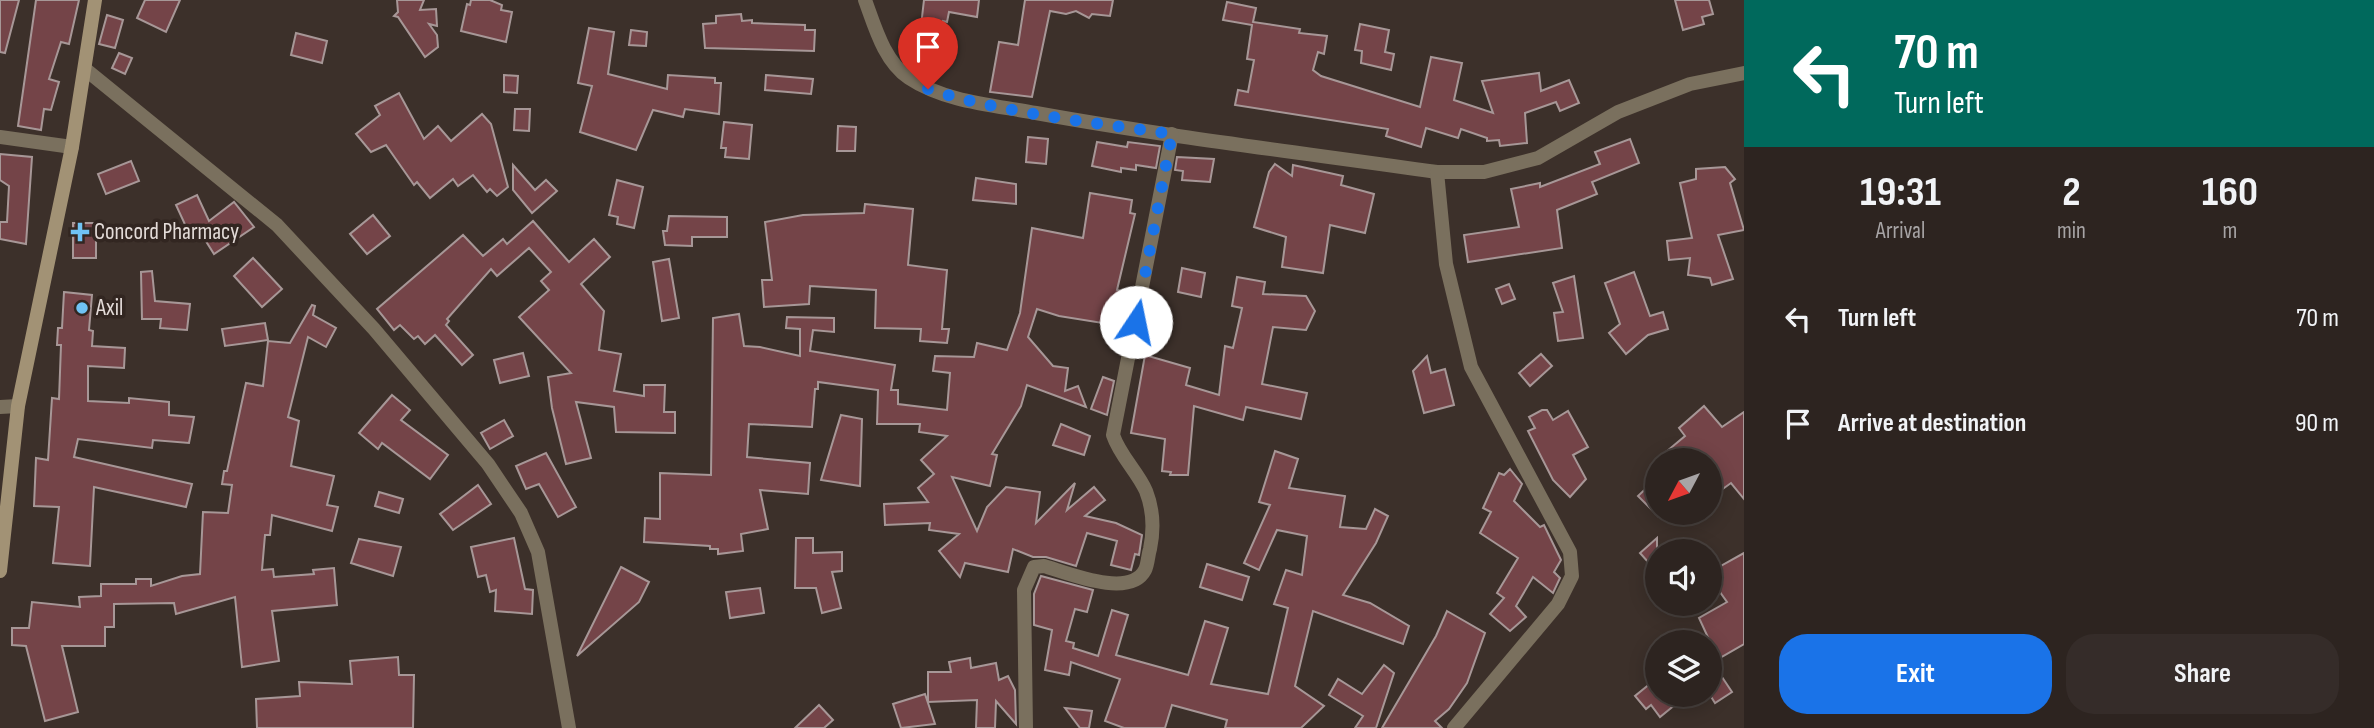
<!DOCTYPE html>
<html lang="en">
<head>
<meta charset="utf-8">
<style>
	body { margin:0; font-family:"Sofia Sans Condensed",sans-serif; background:#352c29; color:#f1f3f6; height:100vh; display:flex; flex-direction:column; font-size:26px; white-space:nowrap }
	* { box-sizing:border-box; margin:0 }
	p { font-size:23px; color:#a7a4a5 }
	.icon { flex:none; width:38px; height:38px; fill:none; stroke:currentColor; stroke-width:2; stroke-linecap:round; stroke-linejoin:round }
	.map { position:relative; flex:1; overflow:hidden }
	.side { display:flex; flex-direction:column; background:#2d2420; width:630px }
	.side>* { flex:none }
	.guide { background:#00695c; color:#fff; overflow:hidden }
	.needle { width:46px; rotate:229deg }
	.buttons { position:absolute; left:1645px; top:448px; display:grid; gap:14px }
	.buttons a { display:grid; place-items:center; width:77px; height:77px; border-radius:50%; background:#2d2420; box-shadow:0 4px 18px #0003,0 0 0 2px #48413e; font-size:35px }
	.pin { position:absolute; display:grid; place-items:center; width:60px; height:60px; color:#fff; margin:-72px -30px; border-radius:50% 50% 50% 0; rotate:-45deg; box-shadow:0 0 7px #0007 }
	.pin .icon { rotate:45deg }
	.me { position:absolute; width:77px; margin:-38px; rotate:11deg; stroke-linejoin:round; filter:drop-shadow(0 0 5px #0008) }
	.turn { display:flex; align-items:center; gap:24px; height:147px; padding:0 35px; font-size:32px }
	.turn .icon { width:91px; height:91px; stroke-width:2.5 }
	.turn b { display:block; font-size:49px; line-height:60px }
	.eta { display:flex; justify-content:space-evenly; align-items:center; height:119px; text-align:center }
	.eta b { font-size:42px; font-weight:700; line-height:49px }
	.button { display:flex; gap:14px; margin-top:auto; padding:14px 35px }
	.button a { flex:1; height:80px; border-radius:28px; background:#1a73e8; color:#fff; font-size:28px; font-weight:700; line-height:80px; text-align:center }
	.button a+a { background:#352c29; color:#f1f3f6 }
	ul { padding:0; list-style:none }
	li { display:flex; align-items:center; gap:21px; height:105px; padding:0 35px }
	li div { flex:1 }
	li b { display:block; font-size:26px }
	li em { font-style:normal }
	main { display:flex; flex:1; min-height:0 }
	.map>svg:first-child { display:block }
	.building { fill:#744448; stroke:#a79797; stroke-width:2 }
	.lines { fill:none; stroke-linecap:round; stroke-linejoin:round }
	.street { stroke:#7a705e; stroke-width:14 }
	.secondary { stroke:#a29275; stroke-width:14 }
	.route { stroke:#1a73e8; stroke-width:12; stroke-dasharray:0 21.6 }
	.poi-dot { fill:#70c2f4; stroke:#322621; stroke-width:2.5 }
	.labels { text-anchor:middle; dominant-baseline:central; stroke-width:7; stroke-linejoin:round; paint-order:stroke }
	.poi-label { font-size:23px; fill:#e4dcd9; stroke:#322621; text-anchor:start }
</style>
</head>
<body>
<main>
<div class="map">
<svg width="1744" height="728" viewBox="0 0 1744 728">
	<rect width="100%" height="100%" fill="#3c302a"/>
	<!-- building -->
	<g class="building">
		<path d="M 0,0 L 19,0 L 5,53 L 0,52 Z"/>
		<path d="M 36,0 L 79,0 L 69,44 L 61,42 L 49,79 L 59,82 L 51,110 L 44,109 L 41,130 L 18,126 Z"/>
		<path d="M 145,0 L 180,0 L 166,32 L 137,18 Z"/>
		<path d="M 397,0 L 424,0 L 420,10 L 436,9 L 437,26 L 429,24 L 437,35 L 438,47 L 425,57 L 398,17 L 394,16 L 398,12 Z"/>
		<path d="M 471,0 L 490,0 L 502,5 L 501,10 L 512,12 L 506,42 L 461,31 L 467,4 L 470,5 Z"/>
		<path d="M 924,0 L 979,0 L 977,17 L 949,12 L 947,22 L 943,21 L 941,69 L 909,66 L 910,42 L 919,43 Z"/>
		<path d="M 1025,0 L 1113,0 L 1110,16 L 1092,14 L 1089,18 L 1076,11 L 1066,14 L 1050,11 L 1032,97 L 990,92 L 999,42 L 1018,45 Z"/>
		<path d="M 1675,0 L 1709,0 L 1713,14 L 1702,17 L 1704,24 L 1683,30 Z"/>
		<path d="M 1227,2 L 1256,8 L 1253,22 L 1300,29 L 1299,33 L 1327,36 L 1324,54 L 1318,52 L 1313,70 L 1321,76 L 1420,107 L 1431,57 L 1462,63 L 1454,100 L 1493,113 L 1482,81 L 1539,73 L 1541,91 L 1569,80 L 1579,103 L 1560,111 L 1556,102 L 1525,113 L 1527,143 L 1500,146 L 1499,140 L 1487,141 L 1487,138 L 1461,129 L 1458,138 L 1426,128 L 1421,147 L 1386,136 L 1388,129 L 1235,105 L 1238,90 L 1248,92 L 1254,60 L 1247,59 L 1252,25 L 1223,20 Z"/>
		<path d="M 741,14 L 742,21 L 752,20 L 752,23 L 805,25 L 805,30 L 815,30 L 814,51 L 705,48 L 703,24 L 716,23 L 716,16 Z"/>
		<path d="M 107,15 L 123,20 L 115,48 L 99,44 Z"/>
		<path d="M 1360,24 L 1389,30 L 1385,52 L 1394,54 L 1391,70 L 1361,63 L 1362,51 L 1355,50 Z"/>
		<path d="M 589,28 L 614,32 L 608,74 L 667,89 L 668,75 L 715,78 L 715,83 L 721,83 L 719,114 L 685,109 L 683,117 L 653,110 L 636,150 L 580,132 L 592,86 L 578,83 Z"/>
		<path d="M 631,30 L 647,32 L 646,46 L 629,45 Z"/>
		<path d="M 296,33 L 327,41 L 322,63 L 291,55 Z"/>
		<path d="M 119,53 L 132,58 L 125,74 L 112,68 Z"/>
		<path d="M 504,75 L 518,76 L 517,93 L 504,92 Z"/>
		<path d="M 766,75 L 813,79 L 811,94 L 765,90 Z"/>
		<path d="M 399,93 L 424,139 L 438,126 L 451,141 L 482,114 L 491,124 L 508,187 L 497,196 L 490,189 L 487,192 L 473,175 L 458,186 L 453,179 L 430,198 L 417,182 L 414,185 L 386,145 L 371,152 L 356,134 L 380,115 L 375,106 Z"/>
		<path d="M 515,109 L 530,109 L 529,131 L 514,130 Z"/>
		<path d="M 724,122 L 752,125 L 749,159 L 725,157 L 726,148 L 721,148 Z"/>
		<path d="M 838,126 L 856,127 L 855,151 L 837,151 Z"/>
		<path d="M 1028,137 L 1048,139 L 1046,164 L 1026,162 Z"/>
		<path d="M 1630,139 L 1639,163 L 1592,182 L 1597,194 L 1557,210 L 1562,248 L 1468,262 L 1464,235 L 1519,227 L 1511,189 L 1540,183 L 1540,187 L 1600,164 L 1595,152 Z"/>
		<path d="M 1097,142 L 1127,147 L 1128,142 L 1160,146 L 1156,168 L 1136,165 L 1136,170 L 1121,168 L 1121,172 L 1092,166 Z"/>
		<path d="M 0,154 L 32,157 L 26,244 L 0,239 L 0,222 L 7,222 L 9,186 L 0,180 Z"/>
		<path d="M 1177,157 L 1214,159 L 1210,182 L 1182,180 L 1183,171 L 1175,170 Z"/>
		<path d="M 131,161 L 139,181 L 106,194 L 98,174 Z"/>
		<path d="M 1275,164 L 1292,176 L 1293,165 L 1343,176 L 1341,185 L 1374,194 L 1365,233 L 1330,225 L 1323,273 L 1282,267 L 1286,237 L 1254,227 L 1269,172 Z"/>
		<path d="M 513,165 L 535,190 L 546,180 L 557,191 L 532,213 L 513,190 Z"/>
		<path d="M 1725,167 L 1735,179 L 1730,183 L 1744,230 L 1718,235 L 1733,279 L 1712,285 L 1710,278 L 1688,275 L 1690,258 L 1669,260 L 1667,241 L 1692,238 L 1680,183 L 1696,179 L 1696,169 Z"/>
		<path d="M 976,178 L 1016,184 L 1016,204 L 973,200 Z"/>
		<path d="M 617,180 L 643,187 L 634,228 L 617,224 L 618,217 L 609,215 Z"/>
		<path d="M 1090,193 L 1132,200 L 1130,213 L 1135,214 L 1117,290 L 1124,291 L 1119,337 L 1103,334 L 1103,323 L 1059,316 L 1037,309 L 1028,337 L 1053,366 L 1068,368 L 1065,391 L 1078,386 L 1086,407 L 1027,385 L 1021,406 L 992,454 L 997,455 L 990,486 L 952,477 L 977,531 L 987,507 L 1006,487 L 1040,492 L 1036,523 L 1075,483 L 1067,510 L 1094,487 L 1105,500 L 1085,516 L 1116,523 L 1142,535 L 1139,555 L 1135,554 L 1131,570 L 1111,565 L 1117,541 L 1087,533 L 1076,566 L 1046,557 L 1033,557 L 1013,549 L 1008,572 L 965,563 L 960,577 L 939,551 L 959,534 L 929,530 L 930,523 L 885,525 L 884,504 L 928,502 L 918,488 L 934,474 L 921,460 L 947,436 L 919,432 L 920,424 L 877,424 L 878,390 L 818,382 L 818,389 L 815,389 L 812,427 L 749,424 L 747,457 L 810,463 L 808,494 L 760,490 L 768,529 L 741,534 L 743,551 L 718,554 L 718,549 L 710,549 L 710,546 L 644,542 L 645,518 L 660,519 L 660,473 L 711,475 L 713,318 L 739,314 L 744,346 L 760,347 L 800,356 L 800,329 L 786,328 L 787,317 L 834,318 L 834,332 L 813,330 L 810,351 L 895,365 L 891,390 L 898,390 L 898,404 L 947,410 L 950,373 L 933,371 L 935,356 L 974,357 L 977,343 L 1007,350 L 1020,313 L 1032,228 L 1083,238 Z"/>
		<path d="M 197,195 L 209,221 L 234,202 L 254,227 L 214,254 L 197,227 L 188,231 L 176,205 Z"/>
		<path d="M 865,204 L 913,209 L 908,265 L 947,270 L 942,329 L 949,329 L 947,343 L 920,341 L 921,329 L 875,328 L 876,290 L 810,286 L 809,304 L 764,307 L 762,280 L 772,280 L 765,222 L 803,215 L 864,213 Z"/>
		<path d="M 373,215 L 390,236 L 367,254 L 350,234 Z"/>
		<path d="M 669,216 L 727,217 L 727,237 L 692,237 L 692,246 L 665,245 L 663,231 L 667,231 Z"/>
		<path d="M 533,221 L 569,262 L 594,239 L 610,257 L 581,284 L 604,311 L 599,350 L 621,354 L 614,391 L 644,396 L 644,385 L 665,385 L 664,412 L 675,412 L 675,433 L 616,432 L 614,407 L 576,402 L 591,458 L 566,464 L 552,408 L 548,377 L 571,373 L 519,317 L 549,290 L 541,281 L 551,272 L 529,248 L 497,276 L 491,269 L 447,319 L 449,321 L 446,325 L 473,355 L 462,365 L 435,335 L 425,344 L 418,336 L 414,339 L 400,325 L 394,330 L 377,309 L 463,235 L 483,256 L 503,239 L 507,244 Z"/>
		<rect x="73" y="223" width="23" height="35"/>
		<path d="M 253,258 L 282,289 L 262,307 L 234,276 Z"/>
		<path d="M 669,259 L 679,318 L 662,321 L 653,262 Z"/>
		<path d="M 1182,268 L 1205,273 L 1201,297 L 1178,292 Z"/>
		<path d="M 152,271 L 155,301 L 190,304 L 187,330 L 160,328 L 161,319 L 142,319 L 141,272 Z"/>
		<path d="M 1634,272 L 1650,316 L 1663,312 L 1668,329 L 1648,335 L 1626,354 L 1609,333 L 1620,324 L 1605,283 Z"/>
		<path d="M 1574,276 L 1583,338 L 1558,341 L 1554,313 L 1563,312 L 1553,283 Z"/>
		<path d="M 1237,277 L 1265,282 L 1263,294 L 1306,296 L 1315,311 L 1306,330 L 1273,327 L 1262,384 L 1307,393 L 1301,419 L 1246,407 L 1243,420 L 1194,406 L 1188,475 L 1170,475 L 1171,472 L 1162,471 L 1165,439 L 1131,433 L 1145,355 L 1190,368 L 1186,385 L 1219,395 L 1225,346 L 1233,348 L 1242,308 L 1232,306 Z"/>
		<path d="M 1509,284 L 1515,299 L 1502,304 L 1496,289 Z"/>
		<path d="M 64,292 L 92,295 L 89,330 L 93,331 L 92,346 L 125,348 L 124,368 L 88,366 L 88,401 L 129,403 L 129,398 L 169,402 L 169,415 L 194,417 L 189,443 L 153,440 L 152,448 L 78,439 L 74,457 L 192,484 L 186,507 L 94,487 L 90,566 L 53,563 L 59,507 L 34,506 L 36,458 L 48,460 L 52,398 L 59,399 L 61,345 L 57,345 L 58,328 L 62,328 Z"/>
		<path d="M 312,305 L 315,306 L 313,315 L 336,328 L 326,347 L 308,337 L 288,417 L 299,421 L 291,466 L 334,476 L 327,505 L 338,507 L 332,531 L 272,515 L 270,535 L 265,535 L 262,570 L 273,569 L 274,577 L 314,574 L 313,570 L 334,568 L 337,605 L 272,611 L 279,661 L 242,667 L 235,597 L 176,614 L 174,603 L 114,604 L 114,627 L 105,627 L 105,646 L 62,646 L 78,712 L 45,721 L 26,646 L 12,645 L 12,628 L 29,628 L 32,602 L 80,607 L 79,597 L 101,596 L 101,584 L 136,584 L 136,579 L 151,579 L 151,586 L 182,576 L 200,574 L 203,512 L 228,513 L 232,485 L 222,484 L 224,471 L 227,471 L 246,383 L 263,386 L 268,341 L 290,343 Z"/>
		<path d="M 265,323 L 268,340 L 225,346 L 222,329 Z"/>
		<path d="M 523,353 L 529,376 L 500,383 L 494,360 Z"/>
		<path d="M 1541,354 L 1552,366 L 1530,386 L 1519,373 Z"/>
		<path d="M 1427,356 L 1431,373 L 1445,369 L 1454,405 L 1424,413 L 1413,371 Z"/>
		<path d="M 1103,377 L 1114,381 L 1107,415 L 1091,409 Z"/>
		<path d="M 392,395 L 410,410 L 401,420 L 448,455 L 430,479 L 382,443 L 378,449 L 359,433 Z"/>
		<path d="M 1704,406 L 1722,427 L 1744,412 L 1744,499 L 1731,483 L 1710,498 L 1710,460 L 1675,460 L 1667,451 L 1685,436 L 1679,428 Z"/>
		<path d="M 1542,410 L 1547,410 L 1553,420 L 1568,411 L 1588,447 L 1573,455 L 1586,479 L 1570,497 L 1553,480 L 1528,431 L 1535,428 L 1529,417 Z"/>
		<path d="M 841,415 L 862,419 L 860,486 L 821,480 Z"/>
		<path d="M 504,420 L 513,436 L 490,449 L 481,433 Z"/>
		<path d="M 1061,424 L 1090,436 L 1084,455 L 1053,445 Z"/>
		<path d="M 1275,451 L 1298,459 L 1289,488 L 1345,496 L 1340,527 L 1366,529 L 1375,509 L 1388,516 L 1376,543 L 1343,595 L 1370,603 L 1409,626 L 1403,644 L 1313,611 L 1295,686 L 1324,706 L 1301,728 L 1225,728 L 1227,720 L 1172,705 L 1165,728 L 1124,728 L 1105,721 L 1120,679 L 1071,662 L 1069,675 L 1045,670 L 1052,630 L 1034,625 L 1034,594 L 1041,576 L 1093,590 L 1087,612 L 1075,609 L 1066,641 L 1074,643 L 1073,648 L 1098,656 L 1112,610 L 1128,615 L 1116,655 L 1188,675 L 1205,621 L 1228,628 L 1211,684 L 1268,694 L 1288,608 L 1274,604 L 1286,570 L 1302,575 L 1307,536 L 1277,530 L 1259,570 L 1244,563 L 1270,505 L 1259,502 Z"/>
		<path d="M 546,453 L 576,507 L 558,517 L 539,484 L 526,489 L 516,466 Z"/>
		<path d="M 1510,469 L 1522,484 L 1514,501 L 1540,527 L 1544,525 L 1561,560 L 1554,572 L 1560,578 L 1553,593 L 1533,577 L 1516,606 L 1526,617 L 1510,631 L 1490,614 L 1504,598 L 1497,593 L 1518,558 L 1480,533 L 1491,512 L 1483,508 L 1499,473 L 1504,475 Z"/>
		<path d="M 1657,478 L 1657,515 L 1638,496 Z"/>
		<path d="M 478,485 L 491,504 L 453,530 L 440,514 Z"/>
		<path d="M 379,492 L 403,499 L 399,513 L 375,506 Z"/>
		<path d="M 514,538 L 525,589 L 533,590 L 532,614 L 495,611 L 496,590 L 490,592 L 486,575 L 478,577 L 471,547 Z"/>
		<path d="M 796,538 L 813,538 L 813,553 L 842,552 L 842,571 L 832,572 L 841,608 L 822,613 L 816,588 L 795,588 Z"/>
		<path d="M 1657,538 L 1657,572 L 1640,553 Z"/>
		<path d="M 359,539 L 401,547 L 393,576 L 351,563 Z"/>
		<path d="M 1744,553 L 1744,644 L 1718,659 L 1699,618 L 1727,602 L 1710,578 L 1710,572 Z"/>
		<path d="M 1207,564 L 1249,577 L 1242,600 L 1200,587 Z"/>
		<path d="M 621,567 L 649,582 L 639,602 L 577,656 Z"/>
		<path d="M 760,588 L 764,613 L 730,618 L 726,592 Z"/>
		<path d="M 1447,611 L 1485,633 L 1467,683 L 1449,709 L 1435,721 L 1442,728 L 1382,728 L 1436,636 Z"/>
		<path d="M 398,657 L 399,675 L 414,675 L 413,728 L 257,728 L 256,699 L 300,696 L 299,682 L 352,684 L 350,661 Z"/>
		<path d="M 970,658 L 971,668 L 996,663 L 999,680 L 1008,676 L 1015,690 L 1016,724 L 996,701 L 995,728 L 976,728 L 977,700 L 928,702 L 928,672 L 951,672 L 949,662 Z"/>
		<path d="M 1384,665 L 1394,673 L 1376,728 L 1355,728 L 1363,716 L 1329,695 L 1338,679 L 1362,694 Z"/>
		<path d="M 1720,674 L 1732,692 L 1715,703 L 1710,695 L 1710,681 Z"/>
		<path d="M 1657,678 L 1657,695 L 1687,695 L 1660,717 L 1651,705 L 1646,709 L 1635,696 Z"/>
		<path d="M 925,694 L 935,724 L 901,728 L 893,704 Z"/>
		<path d="M 819,705 L 833,720 L 824,728 L 795,728 Z"/>
		<path d="M 1065,708 L 1092,711 L 1089,728 L 1080,728 Z"/>
	</g>
	<g class="lines">
		<!-- street -->
		<g class="street">
			<path d="M 865,0 C 875,27 884,61 909,78 C 945,102 994,105 1036,113 C 1169,137 1304,153 1437,172 L 1484,172 L 1538,158 L 1618,112 L 1690,84 L 1744,73"/>
			<path d="M 85,69 L 277,225 L 374,329 L 488,464 L 521,513 L 538,552 L 569,728"/>
			<path d="M 0,137 L 72,147"/>
			<path d="M 1437,172 L 1446,264 L 1471,367 L 1570,552 L 1572,576 L 1558,604 L 1454,728"/>
			<path d="M 0,407 L 18,406"/>
			<path d="M 1026,728 L 1024,590 L 1034,567 L 1044,566 C 1068,573 1130,599 1145,570 C 1148,564 1148,555 1150,549 C 1154,530 1153,509 1146,491 C 1137,471 1120,456 1113,435 L 1172,134"/>
		</g>
		<!-- secondary -->
		<path class="secondary" d="M 0,571 L 18,406 L 72,147 L 95,0"/>
	</g>
	<g class="lines">
		<!-- route -->
		<path class="route" d="M 928,89 C 1006,114 1091,122 1172,134 L 1136,322"/>
	</g>
	<!-- markers -->
	<g class="poi-dot">
		<path d="M76.5 221.5h7v7h7v7h-7v7h-7v-7h-7v-7h7z"/>
		<circle cx="82" cy="308" r="7"/>
	</g>
	<g class="labels">
		<!-- poi labels -->
		<g class="poi-label">
			<text x="94" y="232">Concord Pharmacy</text>
			<text x="96" y="308">Axil</text>
		</g>
	</g>
</svg>
<div class="buttons">
<a><svg class="needle" viewBox="-14 -14 28 28"><path d="M0-13l5 13h-10z" fill="#e53935"/><path d="M0 13l5-13h-10z" fill="#a7a4a5"/></svg></a>
<a><svg class="icon" aria-label="sound" viewBox="0 0 24 24"><path d="M4 9h4l5-4v14l-5-4H4zM17 9q2 3 0 6"/></svg></a>
<a><svg class="icon" aria-label="layers" viewBox="0 0 24 24"><path d="M12 4l9 5-9 5-9-5zM3 14l9 5 9-5"/></svg></a>
</div>
<div class="pin" style="left:928px;top:89px;background:#d93025"><svg class="icon" aria-label="arrive" viewBox="0 0 24 24"><path d="M6 21V4h12l-3 4 3 4H6"/></svg></div>
<svg class="me" style="left:1136px;top:322px" viewBox="-20 -20 40 40"><circle r="19" fill="#fff"/><path d="M0-13L10 11 0 6-10 11z" fill="#1a73e8"/></svg>
</div>
<section class="side">
<div class="guide">
<div class="turn"><svg class="icon" aria-label="left" viewBox="0 0 24 24"><path d="M17 20v-9H6M10 6l-5 5 5 5"/></svg><div><b>70 m</b>Turn left</div></div>
</div>
<div class="eta">
<div><b>19:31</b><p>Arrival</p></div>
<div><b>2</b><p>min</p></div>
<div><b>160</b><p>m</p></div>
</div>
<ul>
<li><svg class="icon" aria-label="left" viewBox="0 0 24 24"><path d="M17 20v-9H6M10 6l-5 5 5 5"/></svg><div><b>Turn left</b></div><em>70 m</em></li>
<li><svg class="icon" aria-label="arrive" viewBox="0 0 24 24"><path d="M6 21V4h12l-3 4 3 4H6"/></svg><div><b>Arrive at destination</b></div><em>90 m</em></li>
</ul>
<div class="button"><a>Exit</a><a>Share</a></div>
</section>
</main>
</body>
</html>
